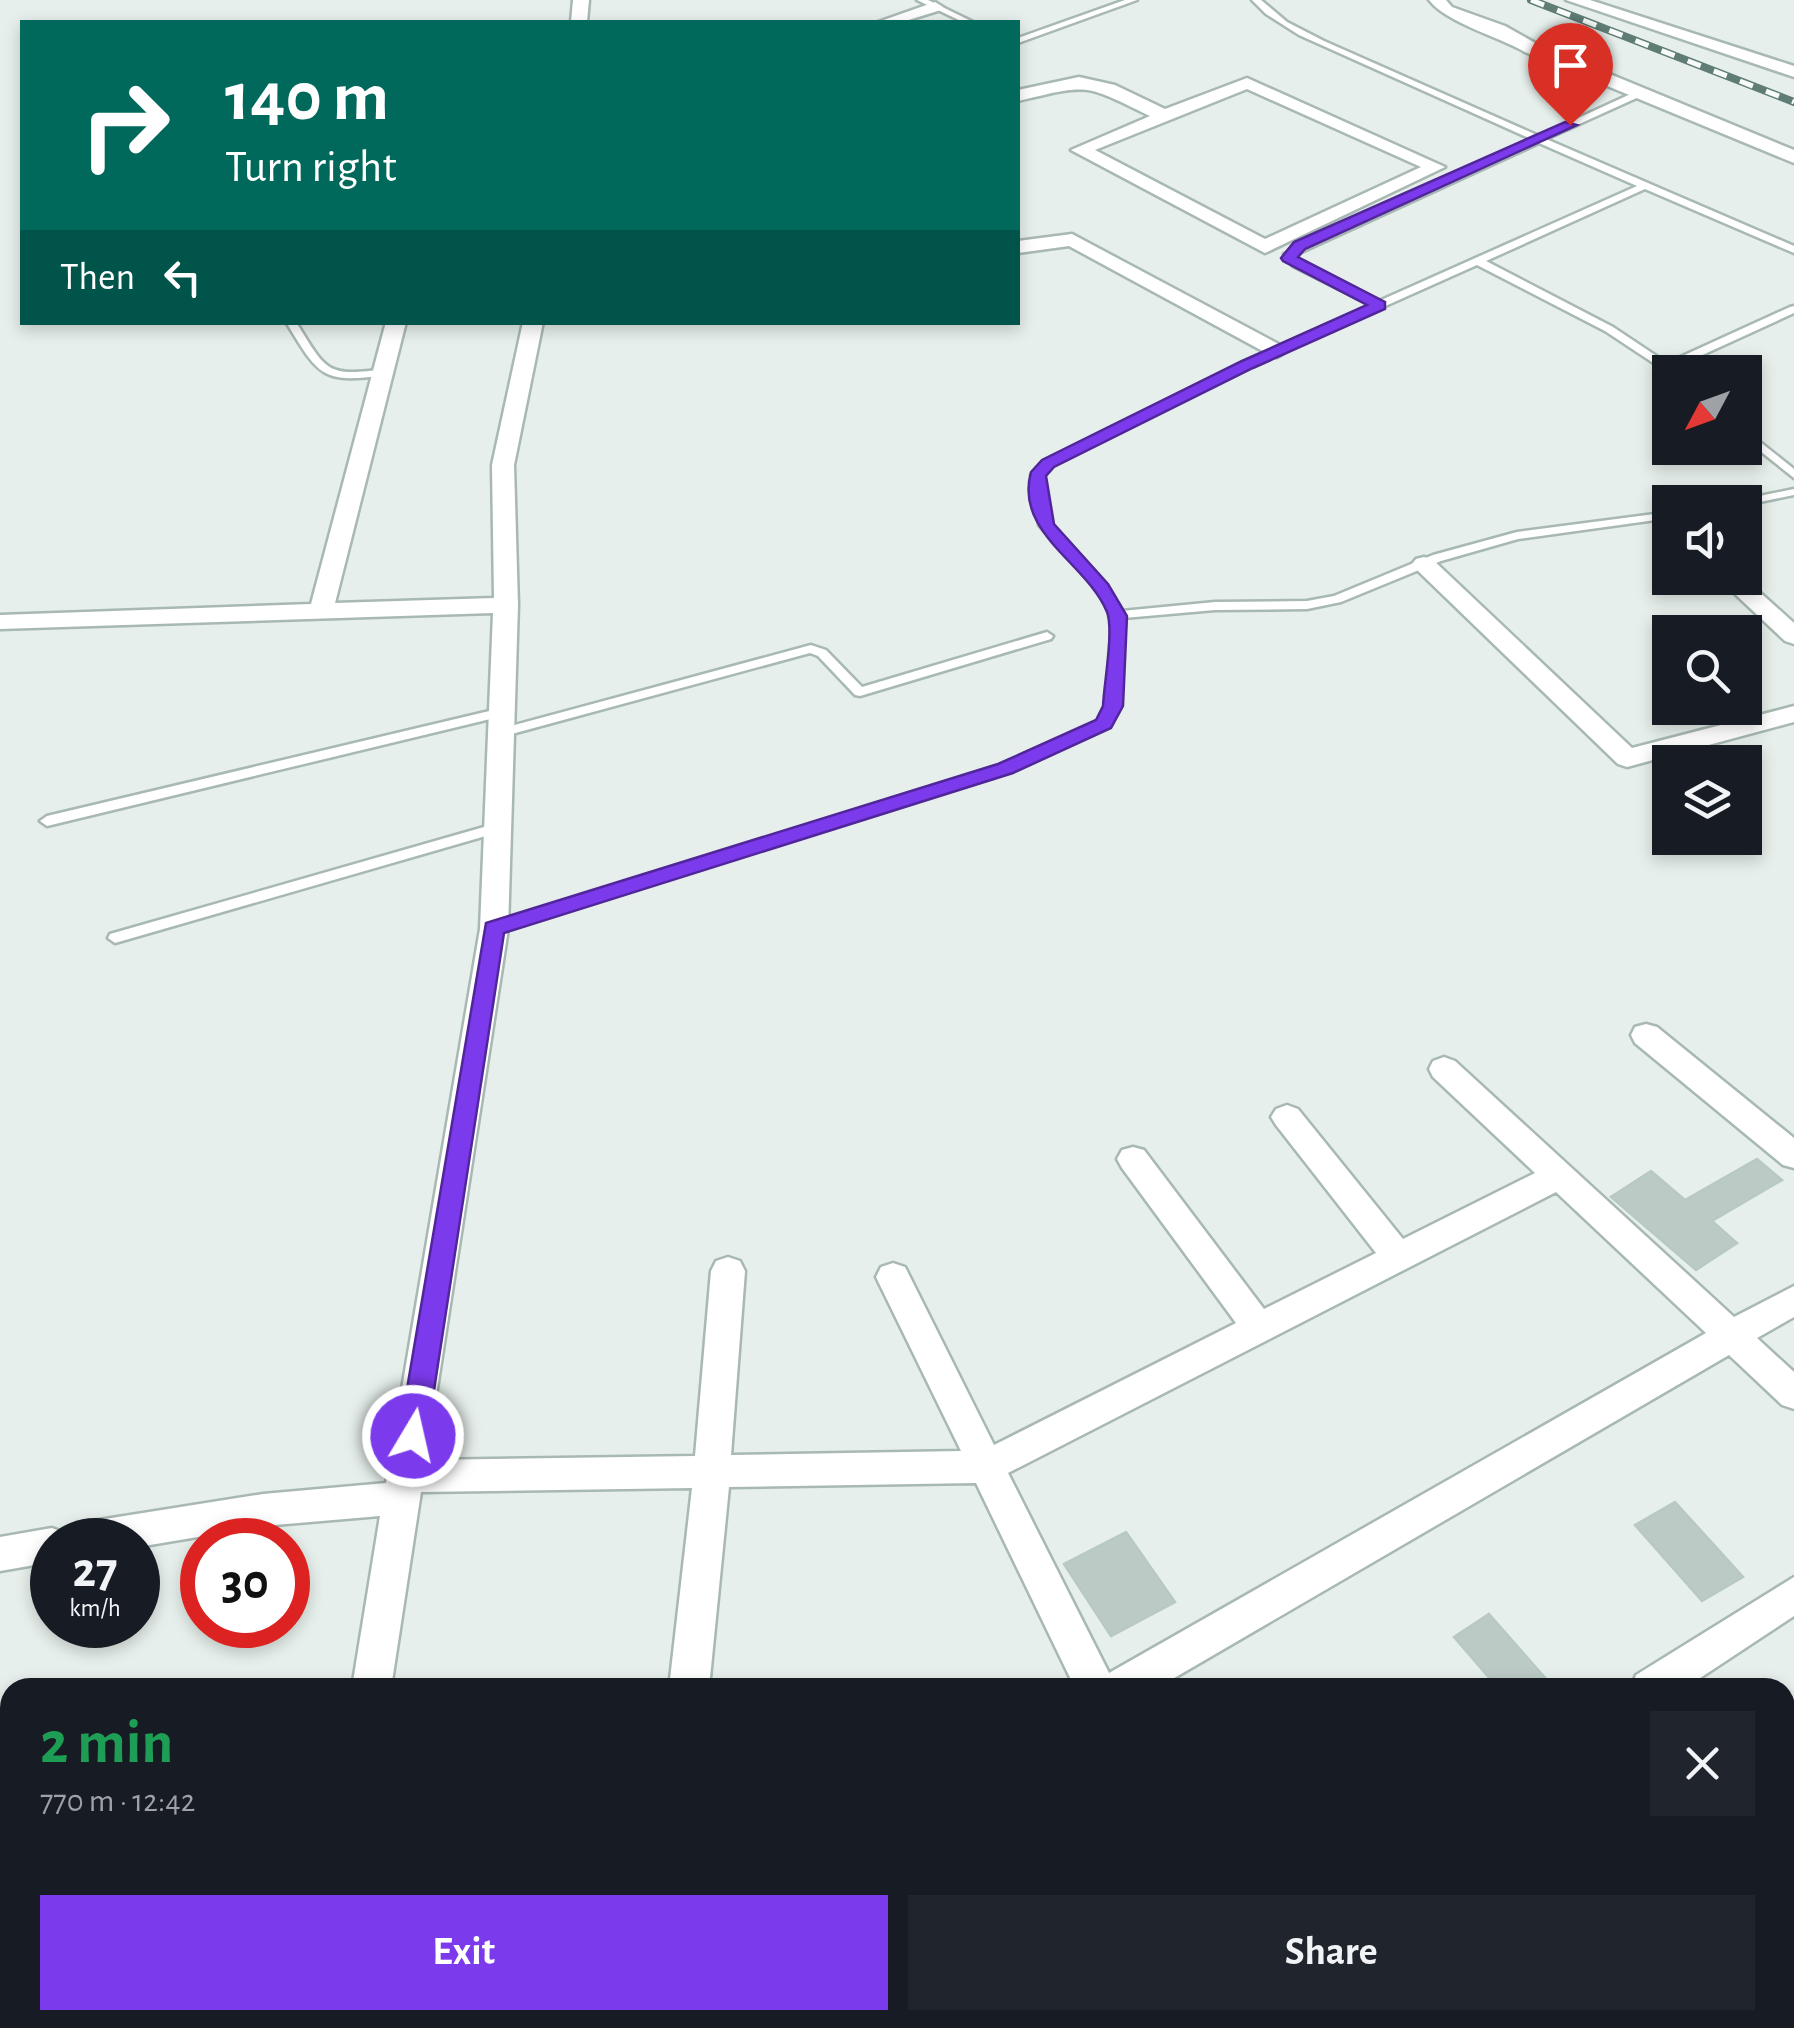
<!DOCTYPE html>
<html lang="en">
<head>
<meta charset="utf-8">
<style>
	body { margin:0; font-family:"Alegreya Sans",sans-serif; background:#20242c; color:#f1f3f6; height:100vh; display:flex; flex-direction:column; font-size:38px; white-space:nowrap }
	* { box-sizing:border-box; margin:0 }
	p { font-size:32px; color:#9ea1a6 }
	.icon { flex:none; width:55px; height:55px; fill:none; stroke:currentColor; stroke-width:2; stroke-linecap:round; stroke-linejoin:round }
	.map { position:relative; flex:1; overflow:hidden }
	.panel { position:absolute; left:0px; top:1678px; width:1795px; height:352px; display:flex; flex-direction:column; background:#171b24; border-radius:30px 30px 0 0; box-shadow:0 5px 15px #0003 }
	.panel>* { flex:none }
	.guide { position:absolute; left:20px; top:20px; width:1000px; height:305px; border-radius:0px; box-shadow:0 5px 15px #0003; background:#00695c; color:#fff; overflow:hidden }
	.needle { width:65px; rotate:229deg }
	.buttons { position:absolute; left:1652px; top:355px; display:grid; gap:20px }
	.buttons a { display:grid; place-items:center; width:110px; height:110px; border-radius:0px; background:#171b24; box-shadow:0 5px 15px #0003; font-size:50px }
	.speed { position:absolute; left:30px; top:1518px; display:flex; gap:20px; font-size:50px; font-weight:700; text-align:center }
	.speed>* { display:grid; place-content:center; width:130px; height:130px; border-radius:50%; background:#171b24; box-shadow:0 5px 15px #0003; line-height:1 }
	.speed small { font-size:25px; font-weight:400 }
	.speed .limit { border:15px solid #d22; background:#fff; color:#111 }
	.pin { position:absolute; display:grid; place-items:center; width:85px; height:85px; color:#fff; margin:-102px -42px; border-radius:50% 50% 50% 0; rotate:-45deg; box-shadow:0 0 10px #0007 }
	.pin .icon { rotate:45deg }
	.me { position:absolute; width:110px; margin:-55px; rotate:9deg; stroke-linejoin:round; filter:drop-shadow(0 0 8px #0008) }
	.turn { display:flex; align-items:center; gap:35px; height:210px; padding:0 40px; font-size:45px }
	.turn .icon { width:130px; height:130px; stroke-width:2.5 }
	.turn b { display:block; font-size:70px; line-height:85px }
	.then { display:flex; align-items:center; height:95px; padding:0 40px; background:#0003; gap:20px; font-size:38px }
	.round { display:grid; place-items:center; flex:none; width:105px; height:105px; border-radius:0px; background:#20242c }
	.summary { display:flex; align-items:center; justify-content:space-between; height:170px; padding:0 40px }
	h1 { font-size:60px; font-weight:700; line-height:75px; color:#1e9e55 }
	.cta { display:flex; gap:20px; margin-top:auto; padding:20px 40px }
	.cta a { flex:1; height:115px; border-radius:0px; background:#7c3aed; color:#fff; font-size:40px; font-weight:700; line-height:115px; text-align:center }
	.cta a+a { background:#20242c; color:#f1f3f6 }
	.map>svg:first-child { display:block }
	.building { fill:#bbcac4; stroke:#b8c9c2; stroke-width:2.5 }
	.lines { fill:none; stroke-linecap:round; stroke-linejoin:round }
	.lane-casing { stroke:#a8b8b2; stroke-width:5 }
	.street-casing { stroke:#a8b8b2; stroke-width:5 }
	.lane { fill:#fff; fill-rule:evenodd }
	.street { fill:#fff; fill-rule:evenodd }
	.rail-casing { stroke:#5f7d75; stroke-width:8 }
	.rail { stroke:#f7fbf9; stroke-width:5; stroke-dasharray:14; stroke-linecap:butt }
	.route { fill:#7c3aed; stroke:#51269a; stroke-width:2.5 }
</style>
</head>
<body>
<div class="map">
<svg width="1794" height="2028" viewBox="0 0 1794 2028">
	<rect width="100%" height="100%" fill="#e6efeb"/>
	<!-- building -->
	<g class="building">
		<path d="M 1757,1159 L 1782,1180 L 1712,1221 L 1737,1243 L 1696,1270 L 1611,1197 L 1651,1171 L 1685,1200 Z"/>
		<path d="M 1675,1502 L 1743,1577 L 1702,1601 L 1635,1525 Z"/>
		<path d="M 1126,1532 L 1175,1602 L 1111,1636 L 1064,1564 Z"/>
		<path d="M 1489,1614 L 1554,1688 L 1498,1688 L 1454,1637 Z"/>
	</g>
	<g class="lines">
		<defs>
			<g id="lane">
				<path d="M 917,0 L 928,0 L 973,22 L 963,22 Z"/>
				<path d="M 1125,0 L 1137,0 L 1018,43 L 1018,38 Z"/>
				<path d="M 1252,0 L 1261,0 L 1287,22 L 1324,41 L 1539,136 L 1635,92 L 1641,92 L 1641,96 L 1546,139 L 1794,246 L 1794,253 L 1645,189 L 1486,261 L 1613,327 L 1667,363 L 1790,307 L 1794,306 L 1794,313 L 1674,368 L 1678,372 L 1670,374 L 1605,331 L 1477,265 L 1251,366 L 1052,466 L 1043,476 L 1051,524 L 1106,585 L 1122,611 L 1215,602 L 1307,601 L 1334,596 L 1433,555 L 1517,532 L 1670,512 L 1670,518 L 1518,539 L 1441,561 L 1341,602 L 1307,609 L 1215,610 L 1124,618 L 1119,706 L 1109,727 L 1010,771 L 499,933 L 489,933 L 487,929 L 489,925 L 1000,765 L 1099,721 L 1107,706 L 1112,615 L 1097,590 L 1039,525 L 1031,475 L 1044,462 L 1243,362 L 1371,305 L 1293,266 L 1284,254 L 1531,139 L 1299,35 L 1266,14 ZM 1539,143 L 1637,186 L 1379,301 L 1301,262 L 1295,255 Z"/>
				<path d="M 286,322 L 296,322 C 327,372 326,377 386,369 L 391,372 L 386,375 C 321,384 319,376 286,322 Z"/>
				<path d="M 1745,430 L 1794,469 L 1794,478 L 1745,439 Z"/>
				<path d="M 1794,489 L 1794,495 L 1745,505 L 1745,502 L 1739,502 L 1745,499 Z"/>
				<path d="M 1047,632 L 1053,636 L 1051,639 L 860,696 L 855,695 L 818,656 L 810,653 L 501,737 L 494,733 L 496,730 L 811,645 L 826,650 L 862,687 Z"/>
				<path d="M 502,708 L 507,709 L 508,712 L 507,715 L 47,826 L 40,821 L 47,816 Z"/>
				<path d="M 498,823 L 505,828 L 503,831 L 115,943 L 108,938 L 110,934 Z"/>
			</g>
			<g id="street">
				<path d="M 573,0 L 589,0 L 587,22 L 571,22 Z"/>
				<path d="M 1429,0 L 1446,0 L 1452,7 L 1505,26 L 1537,44 L 1794,150 L 1794,163 L 1525,52 C 1497,36 1447,23 1429,0 Z"/>
				<path d="M 1566,0 L 1590,0 L 1794,66 L 1794,77 Z"/>
				<path d="M 935,2 L 943,7 L 941,10 L 902,22 L 878,22 Z"/>
				<path d="M 1079,77 L 1115,85 L 1165,109 L 1247,78 L 1445,167 L 1265,253 L 1071,150 L 1150,116 C 1083,83 1089,84 1018,101 L 1018,90 ZM 1247,89 L 1421,167 L 1265,239 L 1095,150 Z"/>
				<path d="M 1072,234 L 1284,347 L 1287,351 L 1277,357 L 1270,355 L 1069,246 L 1018,253 L 1018,241 Z"/>
				<path d="M 386,322 L 406,322 L 335,603 L 494,598 L 492,465 L 523,322 L 543,322 L 514,465 L 518,605 L 508,929 L 426,1460 L 695,1456 L 711,1271 L 716,1261 L 728,1257 L 740,1261 L 745,1271 L 731,1455 L 961,1451 L 876,1277 L 881,1267 L 893,1263 L 905,1267 L 994,1445 L 1236,1323 L 1122,1168 L 1117,1159 L 1122,1150 L 1133,1147 L 1144,1150 L 1264,1309 L 1376,1253 L 1276,1125 L 1271,1117 L 1276,1109 L 1287,1105 L 1298,1109 L 1403,1239 L 1535,1173 L 1433,1077 L 1429,1069 L 1433,1061 L 1444,1057 L 1455,1061 L 1734,1317 L 1794,1286 L 1794,1317 L 1757,1338 L 1794,1372 L 1794,1409 L 1782,1405 L 1729,1355 L 1157,1688 L 1075,1688 L 976,1483 L 729,1487 L 709,1688 L 669,1688 L 692,1488 L 421,1492 L 391,1688 L 352,1688 L 380,1516 L 263,1526 L 138,1547 L 138,1540 L 52,1540 L 52,1562 L 0,1571 L 0,1537 L 52,1528 L 65,1533 L 80,1523 L 263,1494 L 386,1483 L 480,929 L 493,613 L 0,629 L 0,615 L 311,604 ZM 1556,1192 L 1706,1333 L 1109,1673 L 1008,1473 Z"/>
				<path d="M 1664,509 L 1670,511 L 1670,529 L 1662,527 L 1652,516 Z"/>
				<path d="M 1424,557 L 1432,559 L 1632,748 L 1794,706 L 1794,722 L 1627,767 L 1618,764 L 1416,569 L 1412,564 L 1416,559 Z"/>
				<path d="M 1718,578 L 1744,578 L 1794,623 L 1794,644 L 1785,641 Z"/>
				<path d="M 1646,1024 L 1657,1027 L 1794,1138 L 1794,1168 L 1783,1165 L 1635,1043 L 1631,1035 L 1635,1027 Z"/>
				<path d="M 1794,1577 L 1794,1616 L 1685,1688 L 1631,1688 L 1636,1675 Z"/>
				<path d="M 1794,1952 L 1794,1998 L 1785,2002 L 1785,1956 Z"/>
				<path d="M 10,1968 L 10,2012 L 0,2014 L 0,1970 Z"/>
				<path d="M 293,2020 L 337,2020 L 335,2028 L 291,2028 Z"/>
				<path d="M 1242,2020 L 1287,2020 L 1290,2028 L 1245,2028 Z"/>
				<path d="M 1699,2020 L 1751,2020 L 1748,2028 L 1696,2028 Z"/>
			</g>
		</defs>
		<!-- lane casing -->
		<use href="#lane" class="lane-casing"/>
		<!-- street casing -->
		<use href="#street" class="street-casing"/>
		<!-- lane -->
		<use href="#lane" class="lane"/>
		<!-- street -->
		<use href="#street" class="street"/>
		<defs>
			<path id="rail" d="M 1531,0 L 1794,102"/>
		</defs>
		<!-- rail casing -->
		<use href="#rail" class="rail-casing"/>
		<!-- rail -->
		<use href="#rail" class="rail"/>
	</g>
	<!-- route -->
	<path class="route" d="M 1565,122 L 1577,125 L 1305,249 L 1298,257 L 1385,302 L 1385,309 L 1253,368 L 1054,467 L 1046,476 L 1054,524 L 1108,584 L 1127,616 L 1123,706 L 1111,728 L 1013,773 L 504,933 L 427,1436 L 423,1445 L 413,1448 L 403,1445 L 399,1436 L 486,923 L 998,764 L 1096,720 L 1103,706 C 1104,684 1114,630 1107,612 C 1087,563 1014,533 1031,472 L 1042,460 L 1242,361 L 1367,305 L 1283,261 L 1281,258 L 1294,242 Z"/>
</svg>
<div class="buttons">
<a><svg class="needle" viewBox="-14 -14 28 28"><path d="M0-13l5 13h-10z" fill="#e53935"/><path d="M0 13l5-13h-10z" fill="#9ea1a6"/></svg></a>
<a><svg class="icon" aria-label="sound" viewBox="0 0 24 24"><path d="M4 9h4l5-4v14l-5-4H4zM17 9q2 3 0 6"/></svg></a>
<a><svg class="icon" aria-label="search" viewBox="0 0 24 24"><circle cx="10" cy="10" r="6"/><path d="M15 15l6 6"/></svg></a>
<a><svg class="icon" aria-label="layers" viewBox="0 0 24 24"><path d="M12 4l9 5-9 5-9-5zM3 14l9 5 9-5"/></svg></a>
</div>
<div class="speed"><div>27<small>km/h</small></div><div class="limit">30</div></div>
<div class="pin" style="left:1570px;top:125px;background:#d93025"><svg class="icon" aria-label="arrive" viewBox="0 0 24 24"><path d="M6 21V4h12l-3 4 3 4H6"/></svg></div>
<svg class="me" style="left:413px;top:1436px" viewBox="-20 -20 40 40"><circle r="17" fill="#7c3aed" stroke="#fff" stroke-width="3"/><path d="M0-11L8 9 0 5-8 9z" fill="#fff"/></svg>
<div class="guide">
<div class="turn"><svg class="icon" aria-label="right" viewBox="0 0 24 24"><path d="M7 20v-9h11M14 6l5 5-5 5"/></svg><div><b>140 m</b>Turn right</div></div>
<div class="then">Then<svg class="icon" aria-label="left" viewBox="0 0 24 24"><path d="M17 20v-9H6M10 6l-5 5 5 5"/></svg></div>
</div>
<section class="panel">
<div class="summary"><div><h1>2 min</h1><p>770 m · 12:42</p></div><a class="round"><svg class="icon" aria-label="close" viewBox="0 0 24 24"><path d="M6 6l12 12M18 6L6 18"/></svg></a></div>
<div class="cta"><a>Exit</a><a>Share</a></div>
</section>
</div>
</body>
</html>
